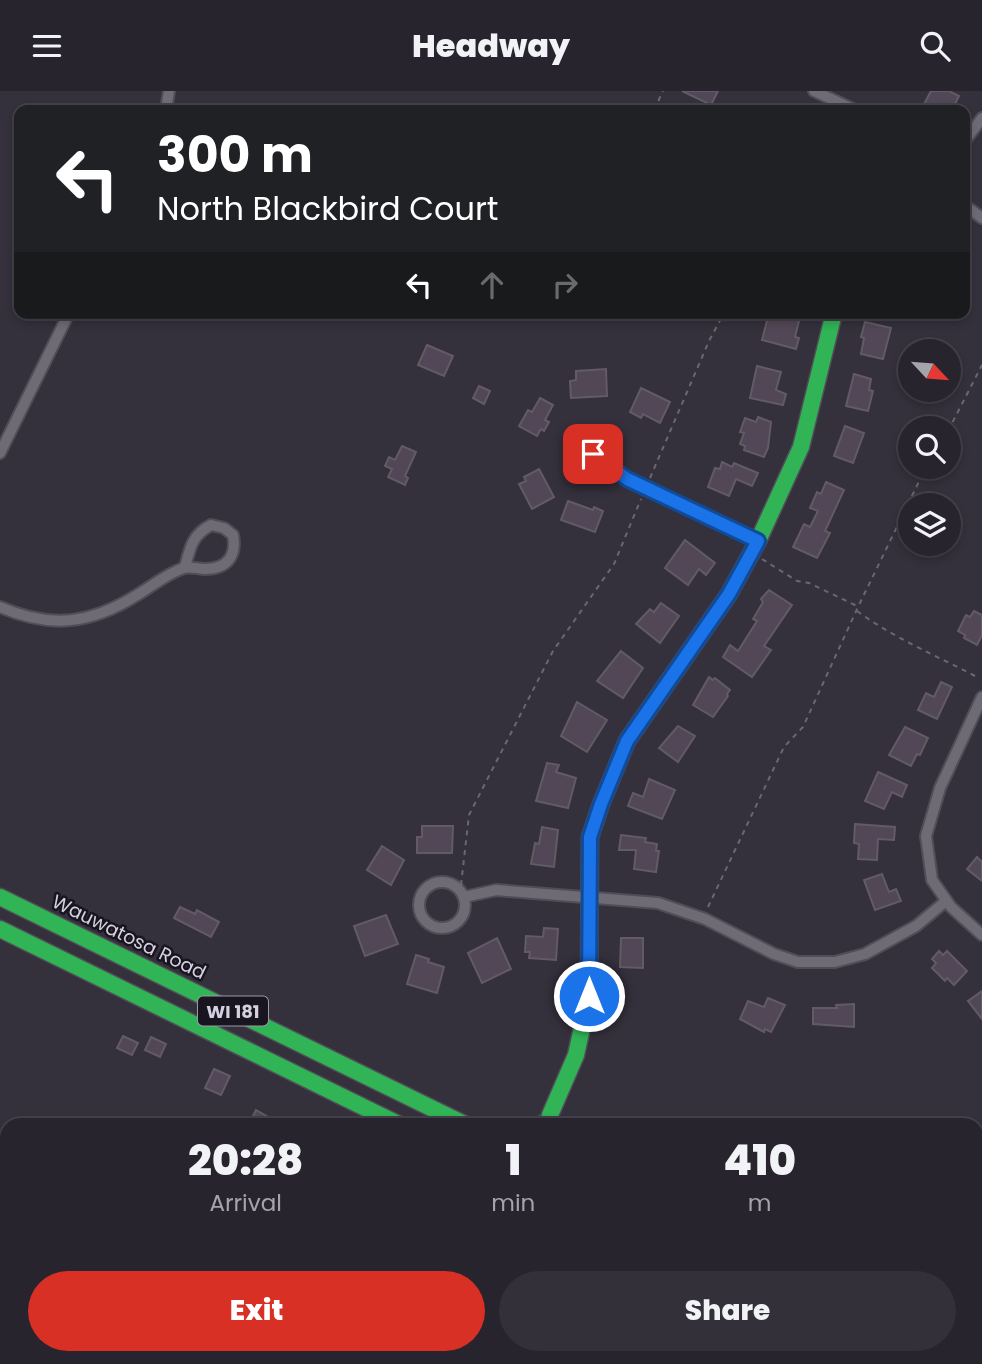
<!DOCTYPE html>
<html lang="en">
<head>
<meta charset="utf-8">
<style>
	body { margin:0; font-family:Poppins,sans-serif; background:#333039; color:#f1f3f6; height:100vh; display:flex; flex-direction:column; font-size:26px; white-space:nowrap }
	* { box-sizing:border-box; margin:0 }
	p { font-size:23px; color:#a4a4aa }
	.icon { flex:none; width:38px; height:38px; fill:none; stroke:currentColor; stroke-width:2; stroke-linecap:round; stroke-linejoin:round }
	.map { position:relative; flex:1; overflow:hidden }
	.drawer { position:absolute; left:0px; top:1027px; width:984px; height:247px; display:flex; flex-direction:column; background:#27242d; border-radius:21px 21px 0 0; box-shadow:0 4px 10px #0003,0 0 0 2px #434149 }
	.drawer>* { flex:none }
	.top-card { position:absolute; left:14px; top:14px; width:956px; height:214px; border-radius:14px; box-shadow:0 4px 10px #0003,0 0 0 2px #434149; background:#202124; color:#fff; overflow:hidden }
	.needle { width:46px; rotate:116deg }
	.tools { position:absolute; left:898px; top:248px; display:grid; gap:14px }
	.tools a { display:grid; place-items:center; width:63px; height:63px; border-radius:50%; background:#27242d; box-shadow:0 4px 10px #0003,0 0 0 2px #434149; font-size:35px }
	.pin { position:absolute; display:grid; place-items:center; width:60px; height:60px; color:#fff; margin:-30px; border-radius:14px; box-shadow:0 4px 10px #0006 }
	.me { position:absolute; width:77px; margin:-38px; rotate:0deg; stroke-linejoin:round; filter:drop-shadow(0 0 5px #0008) }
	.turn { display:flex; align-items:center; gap:24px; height:147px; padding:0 28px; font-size:32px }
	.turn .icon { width:91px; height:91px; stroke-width:2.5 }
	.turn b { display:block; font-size:49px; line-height:60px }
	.lanes { display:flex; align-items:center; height:66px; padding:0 28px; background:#0003; justify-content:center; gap:35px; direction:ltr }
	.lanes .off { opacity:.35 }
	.eta { display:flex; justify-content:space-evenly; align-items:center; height:119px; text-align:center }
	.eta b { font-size:42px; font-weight:800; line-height:49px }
	.button { display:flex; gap:14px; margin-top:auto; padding:14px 28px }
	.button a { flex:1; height:80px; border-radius:42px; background:#d93025; color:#fff; font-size:28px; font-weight:800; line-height:80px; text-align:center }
	.button a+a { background:#333039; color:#f1f3f6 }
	header { display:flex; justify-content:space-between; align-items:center; height:91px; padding:0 28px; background:#27242d; font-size:32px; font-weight:800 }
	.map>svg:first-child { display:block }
	.building { fill:#524756; stroke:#625b66; stroke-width:2 }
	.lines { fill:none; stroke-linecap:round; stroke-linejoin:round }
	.street-casing { stroke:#514d58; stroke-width:14 }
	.fast-casing { stroke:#514d58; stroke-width:19 }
	.path { stroke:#6b6772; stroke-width:2; stroke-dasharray:5 5; stroke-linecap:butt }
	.street { stroke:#6f6b75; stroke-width:10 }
	.fast { stroke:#30b455; stroke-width:16 }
	.route-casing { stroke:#114b97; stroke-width:18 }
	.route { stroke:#1a73e8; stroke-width:12 }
	.labels { text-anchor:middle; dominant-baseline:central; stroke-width:5; stroke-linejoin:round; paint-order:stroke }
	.shield { fill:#191520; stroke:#9d98a6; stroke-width:2 }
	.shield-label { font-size:18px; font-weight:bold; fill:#d5d0df }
	.street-label { font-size:19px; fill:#d5d0df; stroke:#191520 }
</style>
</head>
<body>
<header><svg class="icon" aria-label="menu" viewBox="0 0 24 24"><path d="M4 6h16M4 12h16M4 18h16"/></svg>Headway<svg class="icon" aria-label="search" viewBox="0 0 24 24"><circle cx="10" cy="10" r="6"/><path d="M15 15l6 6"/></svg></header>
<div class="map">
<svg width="982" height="1273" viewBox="0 0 982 1273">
	<rect width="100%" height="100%" fill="#34303c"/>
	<!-- building -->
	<g class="building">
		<path d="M 682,0 L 718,0 L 711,14 Z"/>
		<path d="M 931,0 L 949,0 L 959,5 L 952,19 L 936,19 L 924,13 Z"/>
		<path d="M 769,222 L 784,222 L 800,226 L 795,246 L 799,247 L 796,258 L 762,249 Z"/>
		<path d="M 865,231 L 891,237 L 883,268 L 861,263 L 864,247 L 861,246 Z"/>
		<path d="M 427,254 L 453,265 L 444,285 L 418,274 Z"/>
		<path d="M 757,275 L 781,281 L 776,299 L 786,303 L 783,314 L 750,307 Z"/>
		<path d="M 606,278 L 607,305 L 571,307 L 570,290 L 576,289 L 576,280 Z"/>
		<path d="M 854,283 L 871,288 L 869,299 L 873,300 L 868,320 L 846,315 Z"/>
		<path d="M 479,295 L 490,300 L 484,313 L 473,307 Z"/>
		<path d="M 641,297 L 670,311 L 660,332 L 643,323 L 641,327 L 630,321 Z"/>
		<path d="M 540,307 L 553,314 L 545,329 L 549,331 L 544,340 L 541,338 L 537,345 L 519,335 L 528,319 L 532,321 Z"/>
		<path d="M 758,326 L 771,331 L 768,357 L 764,366 L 744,359 L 745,355 L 740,353 L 744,342 L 740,341 L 745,327 L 756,331 Z"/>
		<path d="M 845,335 L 864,342 L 853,372 L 834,365 Z"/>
		<path d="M 402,355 L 416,361 L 405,385 L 408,387 L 405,394 L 388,386 L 392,378 L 385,375 L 389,366 L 395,369 Z"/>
		<path d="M 722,371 L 732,376 L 734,372 L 758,382 L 752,395 L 736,388 L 729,405 L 708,396 L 715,377 L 720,378 Z"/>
		<path d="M 539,378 L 554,406 L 532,418 L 519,393 L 526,390 L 524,386 Z"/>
		<path d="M 826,391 L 844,399 L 825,440 L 830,442 L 817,467 L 793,456 L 804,433 L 810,436 L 818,420 L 810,417 L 817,401 L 821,403 Z"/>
		<path d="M 568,410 L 593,419 L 594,416 L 603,420 L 595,441 L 561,429 Z"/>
		<path d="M 685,449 L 715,472 L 706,484 L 699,478 L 688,494 L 665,477 Z"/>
		<path d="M 769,499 L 792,514 L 764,555 L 771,559 L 752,586 L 723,566 L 730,554 L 738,560 L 757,530 L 753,528 L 763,511 L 761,508 Z"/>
		<path d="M 661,512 L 679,525 L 660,552 L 636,533 L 650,518 L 654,521 Z"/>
		<path d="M 974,520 L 982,524 L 982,544 L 977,554 L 964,547 L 965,544 L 958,540 L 966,524 L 970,526 Z"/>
		<path d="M 621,560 L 643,577 L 623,607 L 597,590 Z"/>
		<path d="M 709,586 L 713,589 L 715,587 L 730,599 L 727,603 L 728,605 L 713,626 L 693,614 Z"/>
		<path d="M 941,591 L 952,596 L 937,628 L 918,619 L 926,602 L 934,606 Z"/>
		<path d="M 577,611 L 607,629 L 587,661 L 561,645 Z"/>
		<path d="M 678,635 L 695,645 L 678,671 L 659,657 Z"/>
		<path d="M 905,636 L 928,647 L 920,664 L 917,663 L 911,675 L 889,664 Z"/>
		<path d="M 547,672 L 559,674 L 556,681 L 576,687 L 568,717 L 536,710 Z"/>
		<path d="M 878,681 L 907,694 L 902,706 L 892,701 L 884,718 L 865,710 Z"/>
		<path d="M 649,688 L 675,699 L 662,728 L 628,715 L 633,702 L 643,706 Z"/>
		<path d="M 855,733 L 895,736 L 894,749 L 878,748 L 877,769 L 858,768 L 859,753 L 854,752 Z"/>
		<path d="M 422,735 L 453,735 L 452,762 L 417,762 L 417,746 L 422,746 Z"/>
		<path d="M 542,736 L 558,739 L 554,776 L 531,773 L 535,752 L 539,753 Z"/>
		<path d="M 621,744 L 646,747 L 645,751 L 657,753 L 656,760 L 659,760 L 656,781 L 634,778 L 636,759 L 619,759 Z"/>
		<path d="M 382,755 L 404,769 L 391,794 L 367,779 Z"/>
		<path d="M 977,766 L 982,771 L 982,790 L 967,778 Z"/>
		<path d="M 882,783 L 889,801 L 896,798 L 901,810 L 875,819 L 864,789 Z"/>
		<path d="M 180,816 L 195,823 L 197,819 L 219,831 L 211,846 L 174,827 Z"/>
		<path d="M 386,824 L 398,853 L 365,865 L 354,835 Z"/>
		<path d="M 544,837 L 558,838 L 556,869 L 529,867 L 530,861 L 525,861 L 526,845 L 543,846 Z"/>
		<path d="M 497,847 L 511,878 L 482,892 L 468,862 Z"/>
		<path d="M 621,847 L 643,847 L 643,877 L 620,876 Z"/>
		<path d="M 939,860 L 943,864 L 947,860 L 967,880 L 954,894 L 947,887 L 945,890 L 932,877 L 936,872 L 932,868 Z"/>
		<path d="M 416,864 L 429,868 L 428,871 L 444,876 L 437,902 L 407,893 Z"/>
		<path d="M 982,900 L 982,928 L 968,910 Z"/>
		<path d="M 768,907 L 785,914 L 771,941 L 765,938 L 764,941 L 740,928 L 748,910 L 764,916 Z"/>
		<path d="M 854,913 L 854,936 L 813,933 L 813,917 L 837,917 L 836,914 Z"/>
		<path d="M 123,945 L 138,952 L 132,964 L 117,957 Z"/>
		<path d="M 151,946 L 166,953 L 160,966 L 145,959 Z"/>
		<path d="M 214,978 L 230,985 L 221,1004 L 205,997 Z"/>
		<path d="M 256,1019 L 272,1028 L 286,1034 L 257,1034 L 250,1031 Z"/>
	</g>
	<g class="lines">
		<defs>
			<g id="street">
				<path d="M 814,0 L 855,19"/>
				<path d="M 166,19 L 169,0"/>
				<path d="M 964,51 L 982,27"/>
				<path d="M 964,114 L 982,127"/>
				<path d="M 0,362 L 69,222"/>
				<path d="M 593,363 L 627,388 L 758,450"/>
				<path d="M 0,516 C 51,538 91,533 137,504 C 152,495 168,482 184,477 C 190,475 198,478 205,478 C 227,478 237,465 233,444 L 224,437 L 211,434 C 192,444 190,457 185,476"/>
				<path d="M 982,606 L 940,697 L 926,745 L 932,789 L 951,816 L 982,844"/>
				<circle cx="442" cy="814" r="23"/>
				<path d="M 464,806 L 496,799 L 658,812 L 705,828 L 774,863 L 798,871 L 835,871 L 865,863 L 916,835 L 946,810"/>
				<path d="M 538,1034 L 550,1024 L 549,1034"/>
				<path d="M 538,1267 L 539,1273"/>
				<path d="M 116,1273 L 117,1267"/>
			</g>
			<g id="fast">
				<path d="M 0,806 L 466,1034"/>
				<path d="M 0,838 L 400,1034"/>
				<path d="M 550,1024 L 576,964 L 589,905 L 590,746 L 601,713 L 627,650 L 729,503 L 758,450 L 801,356 L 834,222"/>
				<path d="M 868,1267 L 880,1273"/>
				<path d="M 934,1267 L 946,1273"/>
			</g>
		</defs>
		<!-- street casing -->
		<use href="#street" class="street-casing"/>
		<!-- fast casing -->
		<use href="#fast" class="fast-casing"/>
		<!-- path -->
		<g class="path">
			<path d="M 654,19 L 663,0"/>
			<path d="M 948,340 L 982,274"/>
			<path d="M 650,387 L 709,250 L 724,222"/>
			<path d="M 762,468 L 797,490 L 809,492 L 857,515"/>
			<path d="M 857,520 C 894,547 935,564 975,585"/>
			<path d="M 461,794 L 469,724 L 553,560 L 614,473 L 641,408"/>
			<path d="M 708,816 L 784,656 L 803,636 L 858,516 L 926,376"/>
			<path d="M 976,1214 L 982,1206"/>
		</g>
		<!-- street -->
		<use href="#street" class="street"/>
		<!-- fast -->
		<use href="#fast" class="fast"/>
	</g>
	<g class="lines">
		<defs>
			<path id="route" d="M 589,905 L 590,746 L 601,713 L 627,650 L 729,503 L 758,450 L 627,388 L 593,363"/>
		</defs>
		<!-- route casing -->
		<use href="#route" class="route-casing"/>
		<!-- route -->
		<use href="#route" class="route"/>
	</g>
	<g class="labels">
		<!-- shield labels -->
		<rect class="shield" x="198" y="905.5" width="70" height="29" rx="5"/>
		<g class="shield-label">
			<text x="233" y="920">WI 181</text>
		</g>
		<!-- street labels -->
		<g class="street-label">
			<text transform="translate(129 846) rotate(26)">Wauwatosa Road</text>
		</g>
	</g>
</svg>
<div class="tools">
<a><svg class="needle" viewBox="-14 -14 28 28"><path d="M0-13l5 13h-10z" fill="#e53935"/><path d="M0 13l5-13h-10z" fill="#a4a4aa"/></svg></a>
<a><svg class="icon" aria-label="search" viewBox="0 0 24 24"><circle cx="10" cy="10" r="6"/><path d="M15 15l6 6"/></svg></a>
<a><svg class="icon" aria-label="layers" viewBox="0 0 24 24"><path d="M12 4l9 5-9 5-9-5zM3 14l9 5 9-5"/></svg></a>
</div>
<div class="pin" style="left:593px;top:363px;background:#d93025"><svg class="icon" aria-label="arrive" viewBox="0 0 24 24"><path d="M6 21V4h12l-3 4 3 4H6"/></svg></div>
<svg class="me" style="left:589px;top:905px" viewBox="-20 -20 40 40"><circle r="17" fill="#1a73e8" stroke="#fff" stroke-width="3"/><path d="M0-11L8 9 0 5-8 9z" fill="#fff"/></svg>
<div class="top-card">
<div class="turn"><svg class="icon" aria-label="left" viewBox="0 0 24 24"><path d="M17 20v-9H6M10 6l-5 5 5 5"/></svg><div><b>300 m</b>North Blackbird Court</div></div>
<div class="lanes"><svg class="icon" aria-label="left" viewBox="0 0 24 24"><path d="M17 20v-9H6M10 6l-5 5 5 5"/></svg><svg class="icon off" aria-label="ahead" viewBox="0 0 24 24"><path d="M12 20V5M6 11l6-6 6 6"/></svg><svg class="icon off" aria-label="right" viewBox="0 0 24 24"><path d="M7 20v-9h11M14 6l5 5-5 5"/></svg></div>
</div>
<section class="drawer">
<div class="eta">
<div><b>20:28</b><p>Arrival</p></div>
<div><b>1</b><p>min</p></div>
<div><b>410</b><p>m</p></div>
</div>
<div class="button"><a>Exit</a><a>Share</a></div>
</section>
</div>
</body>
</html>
